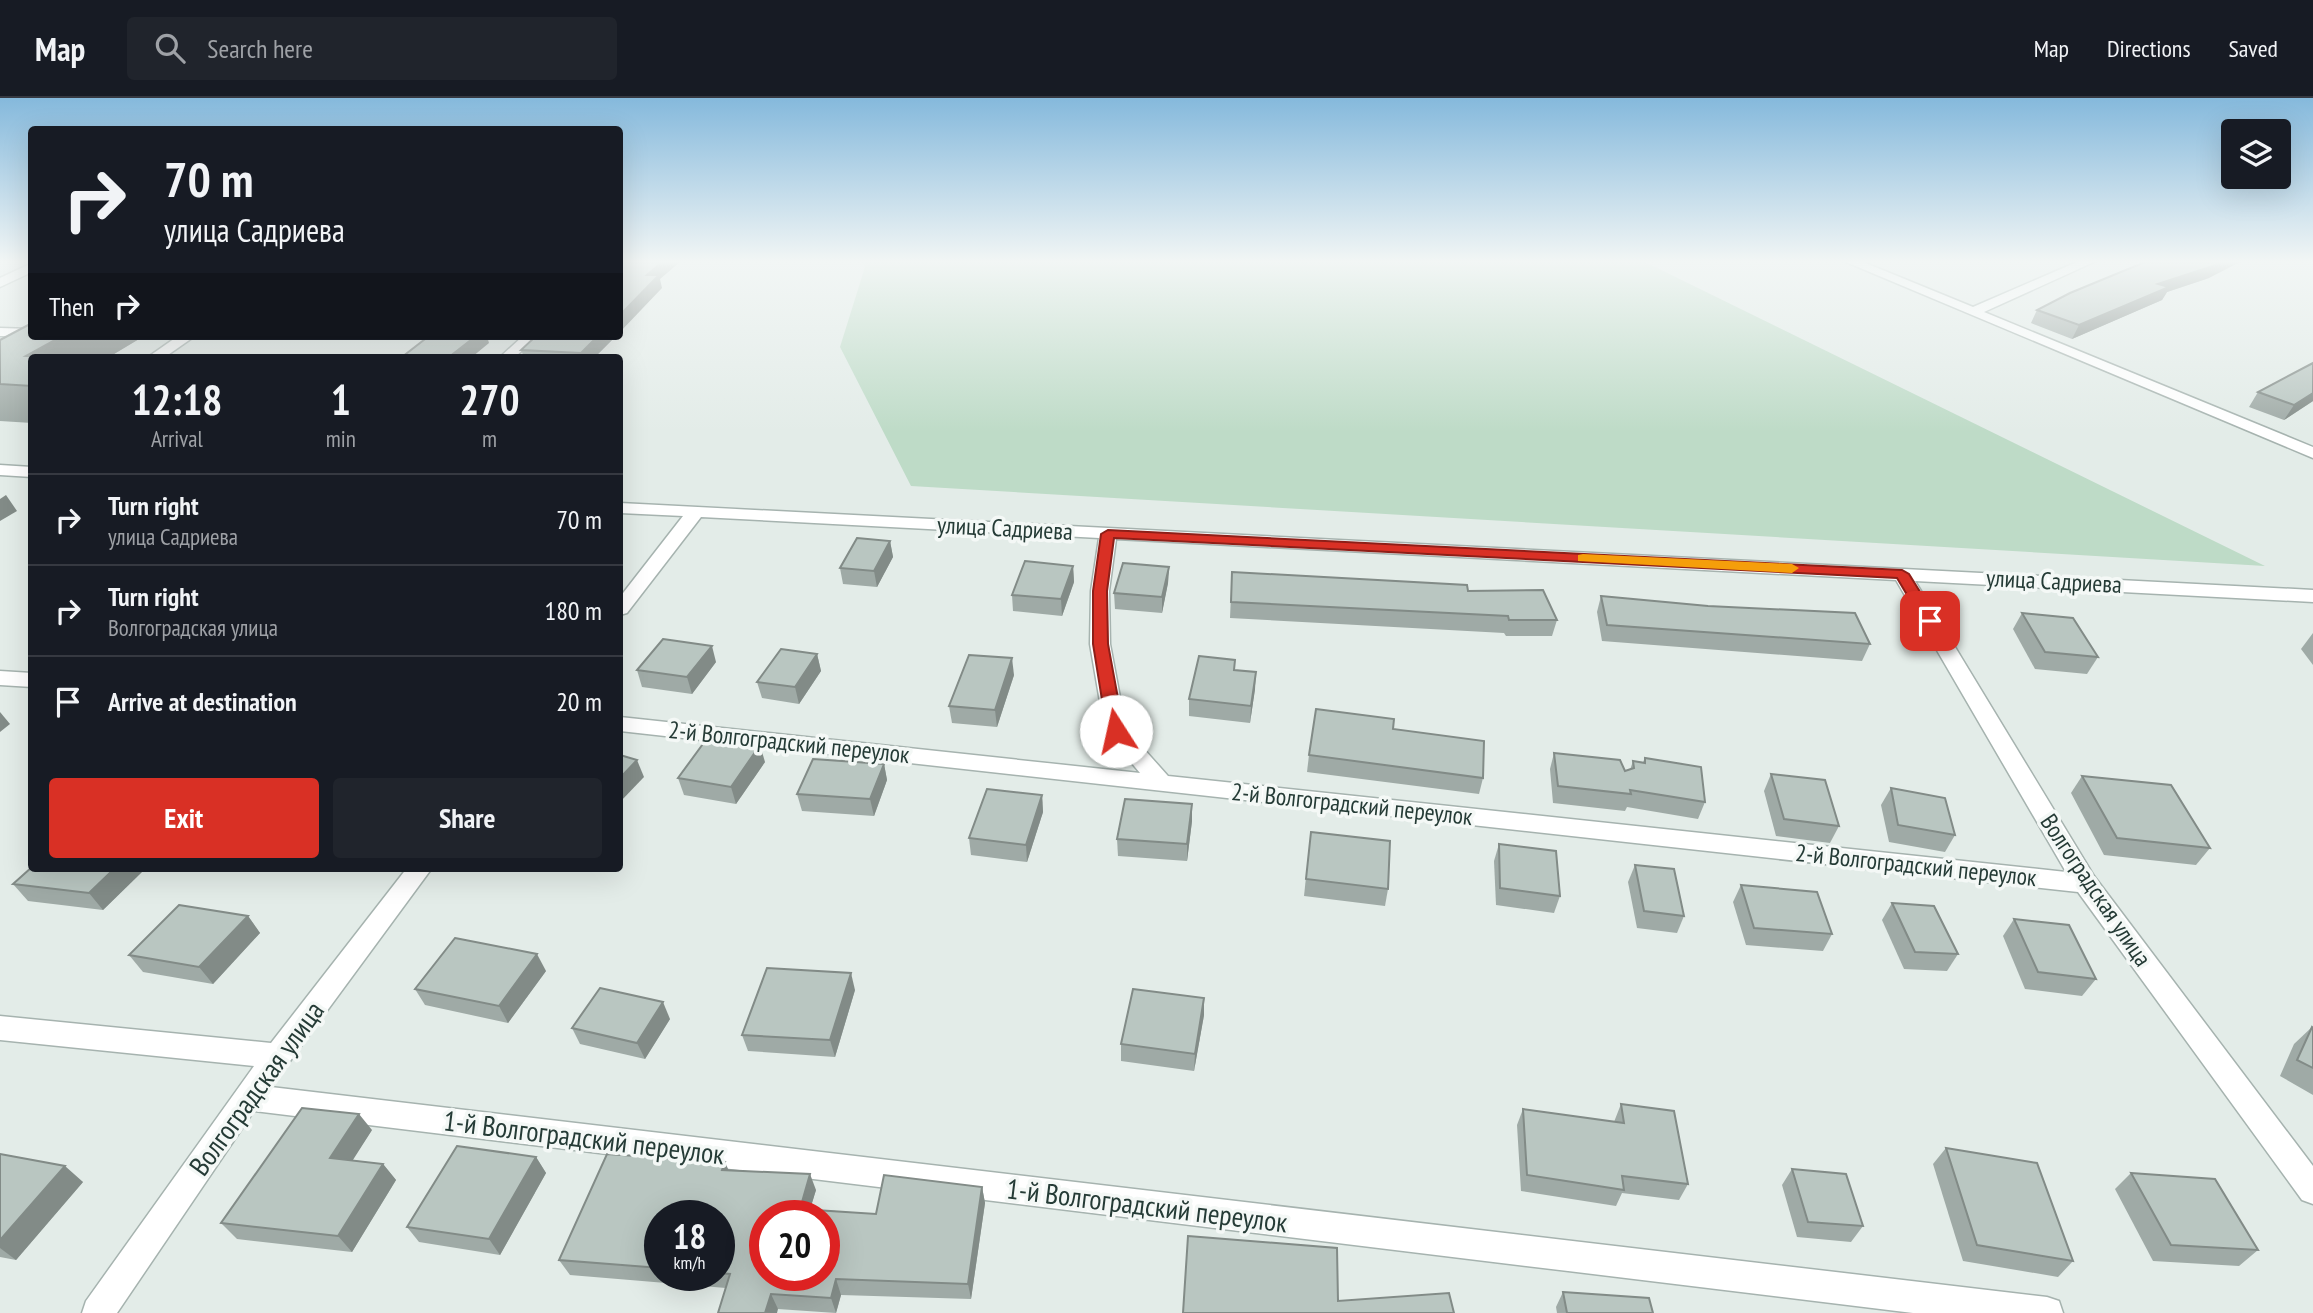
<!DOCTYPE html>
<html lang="en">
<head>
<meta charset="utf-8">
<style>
	body { margin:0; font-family:"PT Sans Narrow",sans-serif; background:#20242c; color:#f1f3f6; height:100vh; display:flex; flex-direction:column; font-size:26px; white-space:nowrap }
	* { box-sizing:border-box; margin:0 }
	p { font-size:23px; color:#9ea1a6 }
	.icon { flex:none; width:38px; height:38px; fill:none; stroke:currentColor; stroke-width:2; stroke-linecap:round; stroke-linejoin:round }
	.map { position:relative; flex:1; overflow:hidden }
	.panel { position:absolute; left:28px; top:256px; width:595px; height:518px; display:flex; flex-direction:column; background:#171b24; border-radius:7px; box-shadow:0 7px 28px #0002 }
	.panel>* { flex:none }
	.top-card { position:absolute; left:28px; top:28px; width:595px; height:214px; border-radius:7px; box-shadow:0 7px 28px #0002; background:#171b24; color:#f1f3f6; overflow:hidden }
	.fabs { position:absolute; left:2221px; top:21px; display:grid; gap:14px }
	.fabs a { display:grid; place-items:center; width:70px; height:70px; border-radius:7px; background:#171b24; box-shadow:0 7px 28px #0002; font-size:35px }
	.speed { position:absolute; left:644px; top:1102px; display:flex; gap:14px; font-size:35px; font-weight:700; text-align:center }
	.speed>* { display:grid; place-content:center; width:91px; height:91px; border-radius:50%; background:#171b24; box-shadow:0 7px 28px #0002; line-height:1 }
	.speed small { font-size:18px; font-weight:400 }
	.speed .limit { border:10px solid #d22; background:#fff; color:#111 }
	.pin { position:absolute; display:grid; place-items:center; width:60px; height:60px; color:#fff; margin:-30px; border-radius:14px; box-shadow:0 4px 10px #0006 }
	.me { position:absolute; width:77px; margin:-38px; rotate:350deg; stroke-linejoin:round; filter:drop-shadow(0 0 5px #0008) }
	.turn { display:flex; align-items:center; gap:24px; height:147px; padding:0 21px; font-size:32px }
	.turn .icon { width:91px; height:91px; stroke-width:2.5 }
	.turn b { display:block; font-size:49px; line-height:60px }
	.then { display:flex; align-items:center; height:66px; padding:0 21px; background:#0003; gap:14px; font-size:26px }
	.eta { display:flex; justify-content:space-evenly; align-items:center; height:119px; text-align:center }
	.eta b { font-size:42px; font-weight:700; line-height:49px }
	.button { display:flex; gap:14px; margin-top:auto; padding:14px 21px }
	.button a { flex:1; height:80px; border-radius:7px; background:#d93025; color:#fff; font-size:28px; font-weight:700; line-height:80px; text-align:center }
	.button a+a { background:#20242c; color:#f1f3f6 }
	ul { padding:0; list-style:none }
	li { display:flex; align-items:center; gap:21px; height:91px; padding:0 21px; border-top:2px solid #363941 }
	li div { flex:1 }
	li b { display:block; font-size:26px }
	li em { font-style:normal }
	header { display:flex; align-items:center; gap:42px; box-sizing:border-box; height:98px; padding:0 35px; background:#171b24; border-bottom:2px solid #363941 }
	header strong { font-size:33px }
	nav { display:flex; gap:38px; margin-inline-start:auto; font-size:24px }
	.search { width:490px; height:63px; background:#20242c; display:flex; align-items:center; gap:18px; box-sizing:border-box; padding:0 24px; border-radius:7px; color:#9ea1a6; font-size:26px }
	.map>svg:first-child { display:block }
	.green { fill:#bedbc7 }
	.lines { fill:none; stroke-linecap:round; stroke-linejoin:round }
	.minor-casing { stroke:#a6b3af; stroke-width:3 }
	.minor { fill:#fff; fill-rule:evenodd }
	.wall { fill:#9faaa6; fill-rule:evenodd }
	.shaded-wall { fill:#828b87 }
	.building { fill:#b9c6c1; stroke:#828b87; stroke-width:2; fill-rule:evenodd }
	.route { fill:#d93025; stroke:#8d1f18; stroke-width:2 }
	.slow { fill:#f59e0b }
	.labels { text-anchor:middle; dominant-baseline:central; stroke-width:7; stroke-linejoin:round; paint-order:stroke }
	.street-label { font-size:24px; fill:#253b36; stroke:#f4f8f6 }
	.near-street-label { font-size:28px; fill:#253b36; stroke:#f4f8f6 }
</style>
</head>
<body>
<header>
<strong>Map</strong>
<div class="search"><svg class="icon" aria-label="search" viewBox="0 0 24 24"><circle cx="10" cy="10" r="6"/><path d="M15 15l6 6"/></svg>Search here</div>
<nav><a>Map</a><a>Directions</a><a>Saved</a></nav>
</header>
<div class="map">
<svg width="2313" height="1215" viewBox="0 0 2313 1215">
	<rect width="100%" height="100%" fill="#e3ece8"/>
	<!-- green -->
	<path class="green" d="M 862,164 L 1645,164 L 2265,468 L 911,388 L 840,249 L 865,169 Z"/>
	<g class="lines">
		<defs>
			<g id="minor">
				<path d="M 1846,164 L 1863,164 L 1973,209 L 2077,164 L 2094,164 L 1984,214 L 2313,349 L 2313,360 Z"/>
				<path d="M 32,165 L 32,174 L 0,189 L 0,180 Z"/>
				<path d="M 0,230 L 32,231 L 32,238 L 37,238 L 0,238 Z"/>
				<path d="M 178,238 L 195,238 L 165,259 L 148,259 Z"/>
				<path d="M 523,238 L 538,238 L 515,259 L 500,259 Z"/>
				<path d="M 0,367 L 32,369 L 32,379 L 0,377 Z"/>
				<path d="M 620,405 L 2313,492 L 2313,504 L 1915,483 L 2094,778 L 2313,1068 L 2313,1106 L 2302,1102 L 2078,794 L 620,633 L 620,619 L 1140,675 L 1105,633 L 1090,546 L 1091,493 L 1099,440 L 701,419 L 627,515 L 620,517 L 620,499 L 683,418 L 620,415 ZM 1116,441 L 1896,482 L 2066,774 L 1168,678 L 1126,631 L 1110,546 L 1109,493 Z"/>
				<path d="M 0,573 L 32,575 L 32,589 L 0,587 Z"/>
				<path d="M 407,770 L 432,770 L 271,989 L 2047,1199 L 2059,1203 L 2063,1215 L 1913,1215 L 254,1013 L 117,1215 L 82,1215 L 86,1203 L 254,968 L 0,942 L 0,918 L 271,945 Z"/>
			</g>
		</defs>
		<!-- minor casing -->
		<use href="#minor" class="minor-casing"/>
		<!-- minor -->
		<use href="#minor" class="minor"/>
	</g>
	<!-- wall -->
	<g class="wall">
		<path d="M 2209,180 L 2167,194 L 2162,202 L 2072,241 L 2031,225 L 2037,212 Z"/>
		<path d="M 144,238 L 109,259 L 32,259 L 32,325 L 0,323 L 0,242 Z"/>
		<path d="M 616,238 L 595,259 L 524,259 L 521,252 Z"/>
		<path d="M 2258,294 L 2313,303 L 2284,322 L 2249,309 Z"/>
		<path d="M 890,443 L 893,459 L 877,489 L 843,486 L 840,470 Z"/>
		<path d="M 1073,468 L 1074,484 L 1062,518 L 1013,513 L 1012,497 Z"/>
		<path d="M 1169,469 L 1168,485 L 1162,515 L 1115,511 L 1114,495 Z"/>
		<path d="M 1232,474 L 1468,493 L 1557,522 L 1552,538 L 1506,538 L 1504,535 L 1230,520 Z"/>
		<path d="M 1601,498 L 1870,546 L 1862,563 L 1602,543 L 1597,514 Z"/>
		<path d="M 2022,515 L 2098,559 L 2087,576 L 2035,571 L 2013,531 Z"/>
		<path d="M 2313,535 L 2313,567 L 2301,551 Z"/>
		<path d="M 817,556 L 821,573 L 799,606 L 762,600 L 757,584 Z"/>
		<path d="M 716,564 L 692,596 L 642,589 L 637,572 Z"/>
		<path d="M 1235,572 L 1255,591 L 1250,625 L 1189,618 L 1189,601 Z"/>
		<path d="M 1014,577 L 997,629 L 952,625 L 949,608 Z"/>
		<path d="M 1393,631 L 1483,680 L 1479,696 L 1307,674 L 1309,657 Z"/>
		<path d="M 1554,655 L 1625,673 L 1630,672 L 1633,663 L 1643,664 L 1645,660 L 1705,704 L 1698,721 L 1627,709 L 1625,713 L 1553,705 L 1550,671 Z"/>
		<path d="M 765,664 L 736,706 L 684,697 L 678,680 Z"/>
		<path d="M 884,666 L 887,682 L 874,718 L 802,713 L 797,696 Z"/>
		<path d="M 1771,676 L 1839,728 L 1830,745 L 1776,738 L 1764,693 Z"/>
		<path d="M 2082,678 L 2210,750 L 2196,767 L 2104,757 L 2071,695 Z"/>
		<path d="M 1891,690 L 1955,737 L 1945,754 L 1889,744 L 1881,707 Z"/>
		<path d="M 1042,697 L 1043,714 L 1027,764 L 971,757 L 969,740 Z"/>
		<path d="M 1192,706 L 1192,723 L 1187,763 L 1118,758 L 1117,741 Z"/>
		<path d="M 1499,746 L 1560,798 L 1554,815 L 1496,807 L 1494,763 Z"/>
		<path d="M 1309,751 L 1388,791 L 1385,808 L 1304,798 Z"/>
		<path d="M 1635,767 L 1684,818 L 1677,835 L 1637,830 L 1628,784 Z"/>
		<path d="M 32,770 L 146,770 L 103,812 L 28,803 L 13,786 Z"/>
		<path d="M 1741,787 L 1832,836 L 1823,853 L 1746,847 L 1733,804 Z"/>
		<path d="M 1892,805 L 1958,856 L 1947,873 L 1904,871 L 1882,822 Z"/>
		<path d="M 248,818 L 260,835 L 213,886 L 143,874 L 129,857 Z"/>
		<path d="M 2014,821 L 2096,881 L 2082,898 L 2025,891 L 2003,838 Z"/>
		<path d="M 546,873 L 508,925 L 425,907 L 415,891 Z"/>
		<path d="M 855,892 L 835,959 L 748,953 L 742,937 Z"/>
		<path d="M 1204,917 L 1194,973 L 1121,963 L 1121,946 Z"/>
		<path d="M 670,921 L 645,961 L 580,946 L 572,930 Z"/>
		<path d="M 2312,929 L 2313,930 L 2313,997 L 2280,978 L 2294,946 Z"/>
		<path d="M 1621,1006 L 1688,1086 L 1679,1102 L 1622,1095 L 1616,1108 L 1521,1093 L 1517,1027 L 1523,1011 L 1614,1024 Z"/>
		<path d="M 372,1032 L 352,1062 L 383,1066 L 396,1082 L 352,1154 L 237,1141 L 221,1125 Z"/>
		<path d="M 1946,1050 L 2073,1163 L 2058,1179 L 1963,1163 L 1933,1066 Z"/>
		<path d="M 0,1056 L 83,1084 L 16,1162 L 0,1159 Z"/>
		<path d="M 536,1059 L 546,1075 L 500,1157 L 419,1144 L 407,1129 Z"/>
		<path d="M 1792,1071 L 1863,1128 L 1851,1144 L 1797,1139 L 1782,1087 Z"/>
		<path d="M 728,1072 L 816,1092 L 810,1111 L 876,1116 L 982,1089 L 985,1105 L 971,1201 L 841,1197 L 836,1215 L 778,1211 L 726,1190 L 570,1177 L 559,1162 ZM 660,1118 L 719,1118 L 719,1178 L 660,1178 Z"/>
		<path d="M 2131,1075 L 2258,1152 L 2239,1168 L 2153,1163 L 2115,1091 Z"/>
		<path d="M 1563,1194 L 1653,1215 L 1557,1215 L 1556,1209 Z"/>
	</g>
	<!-- shaded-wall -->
	<g class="shaded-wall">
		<path d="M 662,164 L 680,164 L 660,181 L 662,190 L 620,234 L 620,217 L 647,177 Z"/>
		<path d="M 2222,164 L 2240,164 L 2209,180 L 2167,194 L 2162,202 L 2072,241 L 2079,227 L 2158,186 Z"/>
		<path d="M 62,238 L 144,238 L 109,259 L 26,258 Z"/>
		<path d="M 476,238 L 487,238 L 489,245 L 472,259 L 449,259 Z"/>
		<path d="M 598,238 L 616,238 L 595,259 L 582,259 L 581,255 Z"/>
		<path d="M 2313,295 L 2313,303 L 2284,322 L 2294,307 Z"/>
		<path d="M 6,397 L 17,413 L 0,423 L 0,401 Z"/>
		<path d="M 890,443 L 893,459 L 877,489 L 874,473 Z"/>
		<path d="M 1073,468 L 1074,484 L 1062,518 L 1061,501 Z"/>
		<path d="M 1169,469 L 1168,485 L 1162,515 L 1162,499 Z"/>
		<path d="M 712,548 L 716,564 L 692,596 L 687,579 Z"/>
		<path d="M 817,556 L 821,573 L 799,606 L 795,589 Z"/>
		<path d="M 1012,560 L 1014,577 L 997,629 L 995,612 Z"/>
		<path d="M 1256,574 L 1255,591 L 1250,625 L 1251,608 Z"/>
		<path d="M 0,614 L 10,626 L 0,634 Z"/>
		<path d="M 760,647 L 765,664 L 736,706 L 731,689 Z"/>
		<path d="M 637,662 L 644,679 L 620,704 L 620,680 Z"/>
		<path d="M 884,666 L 887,682 L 874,718 L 870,701 Z"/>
		<path d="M 1042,697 L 1043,714 L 1027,764 L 1026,747 Z"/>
		<path d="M 1192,706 L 1192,723 L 1187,763 L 1187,746 Z"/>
		<path d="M 115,770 L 146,770 L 103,812 L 89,795 Z"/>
		<path d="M 248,818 L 260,835 L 213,886 L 199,869 Z"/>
		<path d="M 537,856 L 546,873 L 508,925 L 499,908 Z"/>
		<path d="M 851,875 L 855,892 L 835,959 L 830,942 Z"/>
		<path d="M 1204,900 L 1204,917 L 1194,973 L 1195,956 Z"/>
		<path d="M 663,904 L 670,921 L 645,961 L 637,945 Z"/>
		<path d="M 359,1016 L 372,1032 L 344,1076 L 330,1060 Z"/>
		<path d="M 536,1059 L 546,1075 L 500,1157 L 489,1141 Z"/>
		<path d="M 725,1064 L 732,1080 L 722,1072 Z"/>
		<path d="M 383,1066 L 396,1082 L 352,1154 L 338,1138 Z"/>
		<path d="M 65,1068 L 83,1084 L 16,1162 L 0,1150 L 0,1142 Z"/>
		<path d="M 810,1076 L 816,1092 L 808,1118 L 800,1111 Z"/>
		<path d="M 982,1089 L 985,1105 L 971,1201 L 968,1186 Z"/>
		<path d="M 836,1181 L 841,1197 L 836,1215 L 831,1200 Z"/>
		<path d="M 771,1196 L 778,1211 L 777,1215 L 765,1215 Z"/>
	</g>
	<!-- building -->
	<g class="building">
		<path d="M 620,164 L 662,164 L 647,177 L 659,177 L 620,217 Z"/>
		<path d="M 2145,164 L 2222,164 L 2216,167 L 2158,186 L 2169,189 L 2079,227 L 2037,212 L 2070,195 Z"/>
		<path d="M 32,225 L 32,238 L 62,238 L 26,258 L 45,259 L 32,259 L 32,288 L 0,286 L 0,242 Z"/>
		<path d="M 429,238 L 476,238 L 449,259 L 402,259 Z"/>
		<path d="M 536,238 L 598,238 L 581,255 L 521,252 Z"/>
		<path d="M 2313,265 L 2313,295 L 2294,307 L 2258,294 Z"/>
		<path d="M 857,440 L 890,443 L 874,473 L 840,470 Z"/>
		<path d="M 1025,463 L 1073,468 L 1061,501 L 1012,497 Z"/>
		<path d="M 1123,465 L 1169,469 L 1162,499 L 1114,495 Z"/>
		<path d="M 1232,474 L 1467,487 L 1468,493 L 1543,492 L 1557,522 L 1509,522 L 1508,518 L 1231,504 Z"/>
		<path d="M 1601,498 L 1708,508 L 1855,515 L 1870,546 L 1607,527 Z"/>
		<path d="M 2022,515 L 2073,520 L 2098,559 L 2045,554 Z"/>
		<path d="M 663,541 L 712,548 L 687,579 L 637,572 Z"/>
		<path d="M 781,551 L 817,556 L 795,589 L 757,584 Z"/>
		<path d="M 969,557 L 1012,560 L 995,612 L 949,608 Z"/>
		<path d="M 1199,558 L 1235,562 L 1234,572 L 1256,574 L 1251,608 L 1189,601 Z"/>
		<path d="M 1316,611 L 1394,621 L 1393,631 L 1484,643 L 1483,680 L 1309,657 Z"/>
		<path d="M 708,639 L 760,647 L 731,689 L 678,680 Z"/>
		<path d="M 1554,655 L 1620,662 L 1625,673 L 1634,670 L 1633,663 L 1645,665 L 1645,660 L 1701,669 L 1705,704 L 1630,692 L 1631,696 L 1558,688 Z"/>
		<path d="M 620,657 L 637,662 L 620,680 Z"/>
		<path d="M 813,661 L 884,666 L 870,701 L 797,696 Z"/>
		<path d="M 1771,676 L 1825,682 L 1839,728 L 1784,721 Z"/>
		<path d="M 2082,678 L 2171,687 L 2210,750 L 2117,740 Z"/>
		<path d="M 1891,690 L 1945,700 L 1955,737 L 1898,727 Z"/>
		<path d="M 987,691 L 1042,697 L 1026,747 L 969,740 Z"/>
		<path d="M 1125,701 L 1192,706 L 1187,746 L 1117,741 Z"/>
		<path d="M 1311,734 L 1390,743 L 1388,791 L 1306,781 Z"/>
		<path d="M 1499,746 L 1556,753 L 1560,798 L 1500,790 Z"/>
		<path d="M 1635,767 L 1674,771 L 1684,818 L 1644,813 Z"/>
		<path d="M 32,769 L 32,770 L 115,770 L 89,795 L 13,786 Z"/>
		<path d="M 1741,787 L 1817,794 L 1832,836 L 1754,830 Z"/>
		<path d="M 1892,805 L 1934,808 L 1958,856 L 1915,854 Z"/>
		<path d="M 179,807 L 248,818 L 199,869 L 129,857 Z"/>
		<path d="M 2014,821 L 2069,827 L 2096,881 L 2038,874 Z"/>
		<path d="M 455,840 L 537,856 L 499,908 L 415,891 Z"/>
		<path d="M 767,870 L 851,875 L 830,942 L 742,937 Z"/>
		<path d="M 600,890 L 663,904 L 637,945 L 572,930 Z"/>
		<path d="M 1133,891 L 1204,900 L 1195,956 L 1121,946 Z"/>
		<path d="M 2312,929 L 2313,930 L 2313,970 L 2297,962 Z"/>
		<path d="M 1621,1006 L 1674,1013 L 1688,1086 L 1622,1078 L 1624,1092 L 1527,1077 L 1523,1011 L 1624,1025 Z"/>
		<path d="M 302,1010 L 359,1016 L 330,1060 L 383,1066 L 338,1138 L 221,1125 Z"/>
		<path d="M 457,1048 L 536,1059 L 489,1141 L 407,1129 Z"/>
		<path d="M 1946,1050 L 2037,1065 L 2073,1163 L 1977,1147 Z"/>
		<path d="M 0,1056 L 65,1068 L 0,1142 Z"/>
		<path d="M 607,1056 L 725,1064 L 722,1072 L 810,1076 L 800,1111 L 876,1116 L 884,1077 L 982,1089 L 968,1186 L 836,1181 L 831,1200 L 771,1196 L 765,1215 L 718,1215 L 730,1176 L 719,1175 L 719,1118 L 660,1118 L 660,1170 L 559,1162 ZM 765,1118 L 824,1118 L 824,1178 L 765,1178 Z"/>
		<path d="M 1792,1071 L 1846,1076 L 1863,1128 L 1808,1124 Z"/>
		<path d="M 2131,1075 L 2215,1081 L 2258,1152 L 2171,1147 Z"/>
		<path d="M 1188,1138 L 1337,1150 L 1338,1203 L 1449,1195 L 1454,1215 L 1183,1215 Z"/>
		<path d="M 1563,1194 L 1649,1200 L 1653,1215 L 1567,1215 Z"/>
	</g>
	<!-- sky -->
	<linearGradient id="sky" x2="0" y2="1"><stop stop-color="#85b9dc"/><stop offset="0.49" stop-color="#f2f6f5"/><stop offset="1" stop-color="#f2f6f5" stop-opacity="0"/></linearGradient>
	<rect width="2313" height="334" fill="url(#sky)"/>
	<!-- route -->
	<path class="route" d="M 1108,432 L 1902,472 L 1909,476 L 1938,523 L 1930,528 L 1925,527 L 1897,480 L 1114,440 L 1107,493 L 1108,546 L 1124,633 L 1116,639 L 1107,633 L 1093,546 L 1093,493 L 1101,436 Z"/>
	<!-- slow -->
	<path class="slow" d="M 1583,456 L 1792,466 L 1799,470 L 1792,475 L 1578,463 L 1578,457 Z"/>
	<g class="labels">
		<!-- street labels -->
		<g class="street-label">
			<text transform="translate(1005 430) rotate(3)">улица Садриева</text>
			<text transform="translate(2054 483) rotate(3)">улица Садриева</text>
			<text transform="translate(789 644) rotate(6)">2-й Волгоградский переулок</text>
			<text transform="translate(1352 706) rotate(6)">2-й Волгоградский переулок</text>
			<text transform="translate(1916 767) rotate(6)">2-й Волгоградский переулок</text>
			<text transform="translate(2096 792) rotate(56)">Волгоградская улица</text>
		</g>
		<!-- near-street labels -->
		<g class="near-street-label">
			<text transform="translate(256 990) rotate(-54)">Волгоградская улица</text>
			<text transform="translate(584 1039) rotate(7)">1-й Волгоградский переулок</text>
			<text transform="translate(1147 1107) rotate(7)">1-й Волгоградский переулок</text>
		</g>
	</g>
</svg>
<div class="fabs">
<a><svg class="icon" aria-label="layers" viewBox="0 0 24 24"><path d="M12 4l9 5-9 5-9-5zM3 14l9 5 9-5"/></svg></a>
</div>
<div class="speed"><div>18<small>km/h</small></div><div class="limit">20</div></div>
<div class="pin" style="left:1930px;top:523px;background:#d93025"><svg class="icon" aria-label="arrive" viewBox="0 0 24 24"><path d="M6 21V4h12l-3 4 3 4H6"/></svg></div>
<svg class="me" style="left:1116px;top:633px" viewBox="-20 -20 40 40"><circle r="19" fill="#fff"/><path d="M0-13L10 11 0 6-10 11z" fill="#d93025"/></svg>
<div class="top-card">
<div class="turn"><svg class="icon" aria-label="right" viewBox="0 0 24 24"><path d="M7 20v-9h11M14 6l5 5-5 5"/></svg><div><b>70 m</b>улица Садриева</div></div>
<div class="then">Then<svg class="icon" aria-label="right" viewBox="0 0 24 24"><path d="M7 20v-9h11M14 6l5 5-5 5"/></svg></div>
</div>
<section class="panel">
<div class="eta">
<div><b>12:18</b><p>Arrival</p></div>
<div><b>1</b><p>min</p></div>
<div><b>270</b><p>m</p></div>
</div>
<ul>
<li><svg class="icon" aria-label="right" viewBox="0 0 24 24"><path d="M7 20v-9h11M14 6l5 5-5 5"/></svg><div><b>Turn right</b><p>улица Садриева</p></div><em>70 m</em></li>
<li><svg class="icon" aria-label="right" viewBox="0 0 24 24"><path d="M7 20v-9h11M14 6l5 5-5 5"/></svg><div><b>Turn right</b><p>Волгоградская улица</p></div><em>180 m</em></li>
<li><svg class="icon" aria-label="arrive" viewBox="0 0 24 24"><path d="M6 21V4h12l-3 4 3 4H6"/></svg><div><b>Arrive at destination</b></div><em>20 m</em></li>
</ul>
<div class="button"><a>Exit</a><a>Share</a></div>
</section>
</div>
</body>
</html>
